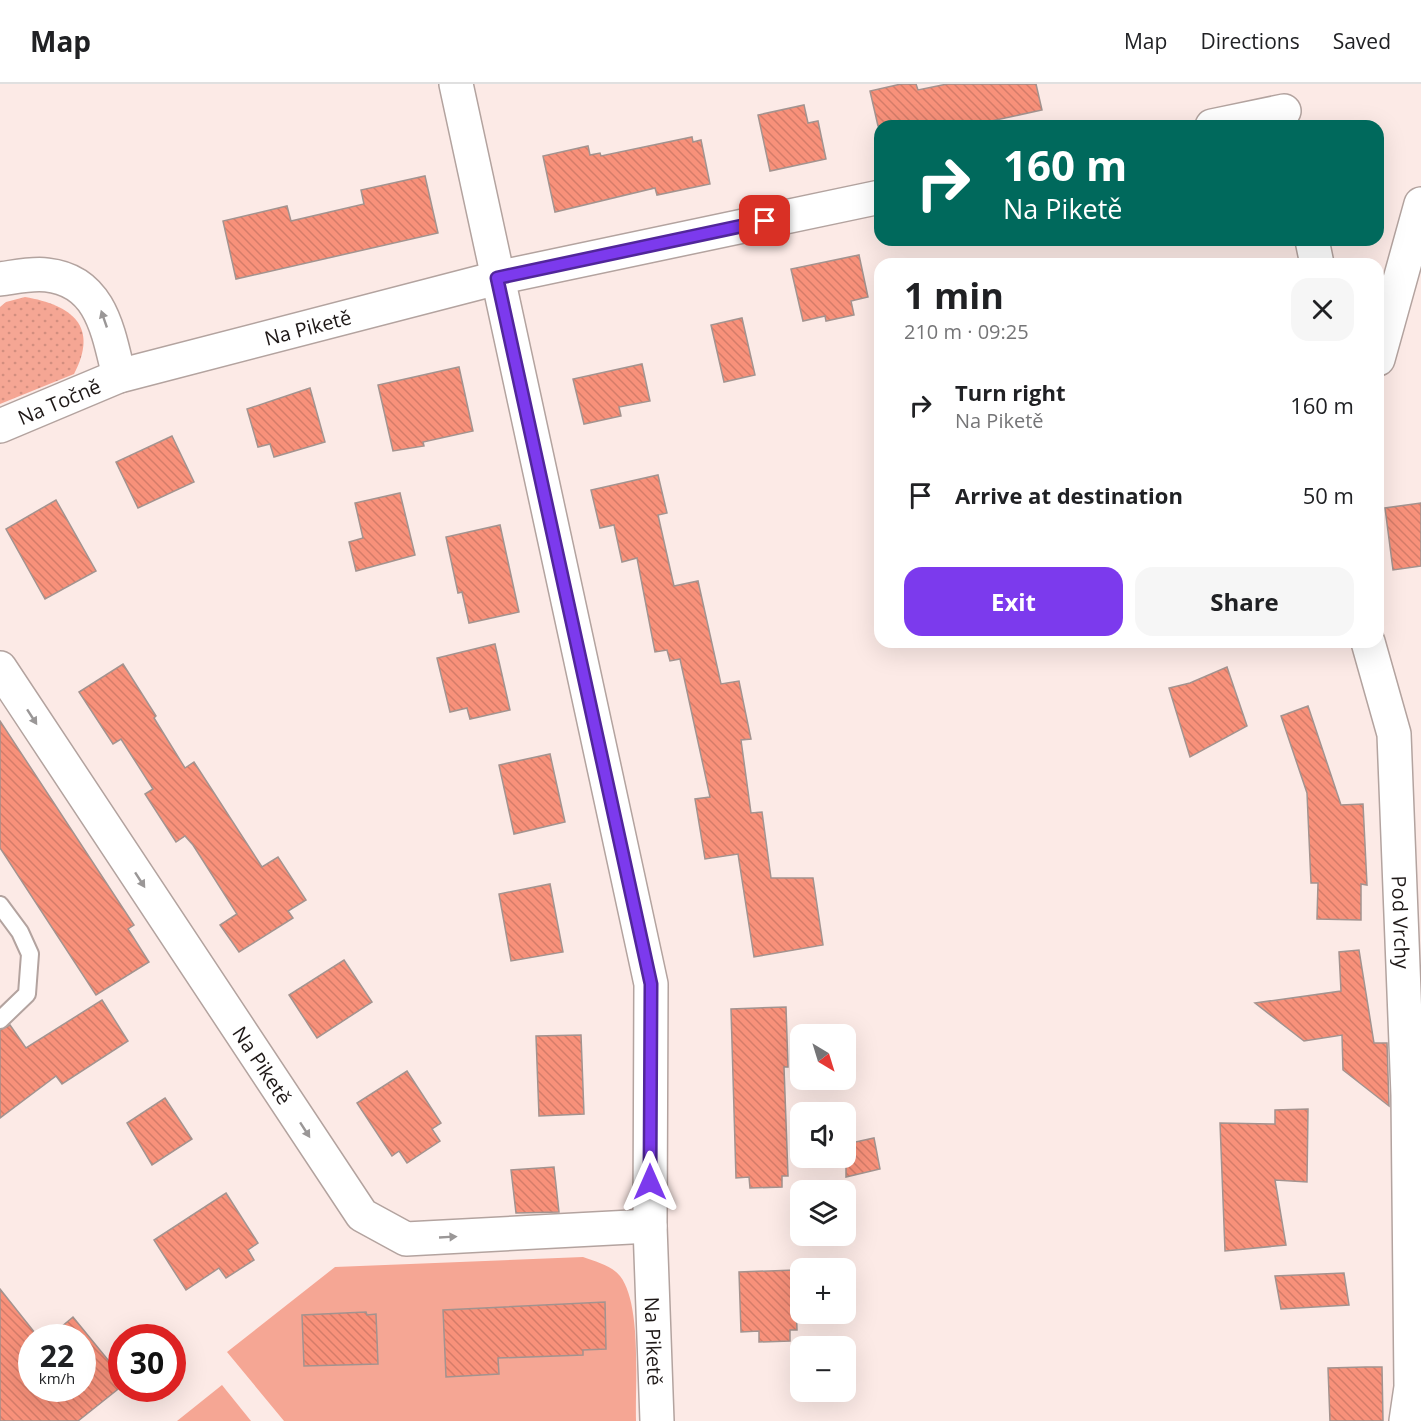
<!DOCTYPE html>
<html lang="en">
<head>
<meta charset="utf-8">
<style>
	body { margin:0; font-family:"Open Sans",sans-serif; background:#f6f6f6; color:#202124; height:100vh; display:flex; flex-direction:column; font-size:22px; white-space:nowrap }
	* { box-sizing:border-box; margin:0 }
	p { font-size:20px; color:#757577 }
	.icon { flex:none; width:33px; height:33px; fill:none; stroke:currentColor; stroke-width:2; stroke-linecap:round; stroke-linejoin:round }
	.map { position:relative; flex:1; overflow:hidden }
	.drawer { position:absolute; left:874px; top:174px; width:510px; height:390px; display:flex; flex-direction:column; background:#fff; border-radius:18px; box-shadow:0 6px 24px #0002 }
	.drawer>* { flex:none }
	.hud { position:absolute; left:874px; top:36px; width:510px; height:126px; border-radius:18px; box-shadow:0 6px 24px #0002; background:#00695c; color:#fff; overflow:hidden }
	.needle { width:39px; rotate:142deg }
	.fabs { position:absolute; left:790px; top:940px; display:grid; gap:12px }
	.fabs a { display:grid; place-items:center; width:66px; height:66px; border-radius:12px; background:#fff; box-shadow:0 6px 24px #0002; font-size:30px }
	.speed { position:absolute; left:18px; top:1240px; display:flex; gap:12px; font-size:30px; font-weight:700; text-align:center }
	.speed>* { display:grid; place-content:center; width:78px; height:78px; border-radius:50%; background:#fff; box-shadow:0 6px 24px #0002; line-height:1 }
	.speed small { font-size:15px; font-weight:400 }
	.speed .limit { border:9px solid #d22; background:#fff; color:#111 }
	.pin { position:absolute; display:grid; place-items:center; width:51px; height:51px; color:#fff; margin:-26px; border-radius:12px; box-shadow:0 3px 9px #0006 }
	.me { position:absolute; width:66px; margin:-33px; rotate:0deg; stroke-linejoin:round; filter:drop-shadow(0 0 4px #0008) }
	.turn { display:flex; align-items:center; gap:21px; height:126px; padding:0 30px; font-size:27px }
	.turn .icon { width:78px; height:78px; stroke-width:2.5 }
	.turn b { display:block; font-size:42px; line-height:51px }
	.round { display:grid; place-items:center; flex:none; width:63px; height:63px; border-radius:18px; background:#f6f6f6 }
	.headline { display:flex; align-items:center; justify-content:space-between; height:102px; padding:0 30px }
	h1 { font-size:36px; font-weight:700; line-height:45px }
	.primary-button { display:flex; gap:12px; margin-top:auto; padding:12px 30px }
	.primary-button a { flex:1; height:69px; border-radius:18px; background:#7c3aed; color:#fff; font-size:24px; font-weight:700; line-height:69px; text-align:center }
	.primary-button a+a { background:#f6f6f6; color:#202124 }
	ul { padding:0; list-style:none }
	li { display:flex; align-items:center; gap:18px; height:90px; padding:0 30px }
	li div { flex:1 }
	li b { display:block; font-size:22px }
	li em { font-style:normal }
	header { display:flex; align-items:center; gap:36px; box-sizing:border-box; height:84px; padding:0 30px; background:#fff; border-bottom:2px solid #e0e0e0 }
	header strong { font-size:28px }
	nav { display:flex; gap:33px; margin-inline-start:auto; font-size:21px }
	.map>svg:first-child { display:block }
	.grass { fill:url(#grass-dots) }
	.green { fill:#f5a694 }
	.building { fill:url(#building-back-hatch); stroke:#a3938f; stroke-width:1.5 }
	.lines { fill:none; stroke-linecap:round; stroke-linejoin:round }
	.service-casing { stroke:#b3a39f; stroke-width:20 }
	.minor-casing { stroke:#b3a39f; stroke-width:36 }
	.service { stroke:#fff; stroke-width:16 }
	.minor { stroke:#fff; stroke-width:33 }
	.oneway { fill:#9a9797 }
	.route-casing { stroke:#51269a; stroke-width:15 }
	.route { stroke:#7c3aed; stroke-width:10 }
	.labels { text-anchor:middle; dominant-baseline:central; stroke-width:4.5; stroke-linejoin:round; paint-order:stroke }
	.street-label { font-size:20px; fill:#1e1817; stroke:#fceae6 }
</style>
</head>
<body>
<header>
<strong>Map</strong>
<nav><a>Map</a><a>Directions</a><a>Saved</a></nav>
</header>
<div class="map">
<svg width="1421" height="1337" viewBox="0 0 1421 1337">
	<defs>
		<pattern id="grass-dots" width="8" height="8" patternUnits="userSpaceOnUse" patternTransform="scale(1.5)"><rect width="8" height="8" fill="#f5a694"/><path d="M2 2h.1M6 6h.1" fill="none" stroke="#d28e7f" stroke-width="1.8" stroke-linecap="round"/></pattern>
		<pattern id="building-back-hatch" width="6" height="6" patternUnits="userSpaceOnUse" patternTransform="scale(1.5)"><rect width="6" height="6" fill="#f8917a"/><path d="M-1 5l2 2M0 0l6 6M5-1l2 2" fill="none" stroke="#d47c69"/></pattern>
	</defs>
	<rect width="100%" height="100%" fill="#fceae6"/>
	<!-- grass -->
	<path class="grass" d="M 25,213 C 72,221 99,242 74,290 L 0,320 L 0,223 L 6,218 Z"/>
	<!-- green -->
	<g class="green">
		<path d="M 583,1173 C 596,1178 611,1181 620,1192 C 642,1220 635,1300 636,1337 L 284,1337 L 227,1268 L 335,1183 Z"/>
		<path d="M 222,1301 L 251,1337 L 177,1337 Z"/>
	</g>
	<!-- building -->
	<g class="building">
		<path d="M 901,0 L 916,0 L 918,6 L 947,0 L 1036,0 L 1042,26 L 968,42 L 878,42 L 870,7 Z"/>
		<path d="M 804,21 L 808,39 L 818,37 L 826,75 L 770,87 L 758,31 Z"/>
		<path d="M 692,53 L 693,58 L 701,56 L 710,100 L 657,111 L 655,104 L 555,128 L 543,72 L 588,62 L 590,71 L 600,69 L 601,72 Z"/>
		<path d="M 425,92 L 438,149 L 236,195 L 223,137 L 287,122 L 291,137 L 364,120 L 361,106 Z"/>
		<path d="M 859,171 L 868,213 L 851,217 L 854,231 L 826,237 L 825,232 L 803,237 L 791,185 Z"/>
		<path d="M 742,234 L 755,291 L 724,298 L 711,241 Z"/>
		<path d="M 642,280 L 650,317 L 619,323 L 621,332 L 584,340 L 573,295 Z"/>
		<path d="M 459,283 L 473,347 L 423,358 L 424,362 L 393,367 L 378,301 Z"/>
		<path d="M 310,304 L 325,358 L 274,373 L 270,360 L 258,363 L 247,325 Z"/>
		<path d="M 172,352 L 194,398 L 138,424 L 116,378 Z"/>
		<path d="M 658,391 L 667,429 L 658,431 L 674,502 L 698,497 L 721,600 L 739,597 L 751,655 L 741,656 L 751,729 L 762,728 L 771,794 L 813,794 L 823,861 L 754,873 L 738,770 L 705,775 L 695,715 L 710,713 L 680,575 L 670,577 L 667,566 L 655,568 L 637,474 L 622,478 L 614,441 L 600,444 L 591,406 Z"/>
		<path d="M 400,409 L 415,471 L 356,487 L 349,458 L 363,454 L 355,419 Z"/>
		<path d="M 56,416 L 96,487 L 45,515 L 6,445 Z"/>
		<path d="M 1421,419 L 1421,482 L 1393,486 L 1385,424 Z"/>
		<path d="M 500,441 L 519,528 L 469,539 L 462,508 L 458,509 L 446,453 Z"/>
		<path d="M 495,560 L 510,626 L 470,635 L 467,624 L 450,628 L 437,574 Z"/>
		<path d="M 123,580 L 156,632 L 154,634 L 185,684 L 194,678 L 262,783 L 278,773 L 306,816 L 288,827 L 293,834 L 239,868 L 220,841 L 237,830 L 193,761 L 185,752 L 176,758 L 145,710 L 153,705 L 121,655 L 113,660 L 79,608 Z"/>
		<path d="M 1227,583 L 1247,642 L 1190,673 L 1169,604 L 1190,599 Z"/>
		<path d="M 1308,622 L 1341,721 L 1363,720 L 1367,801 L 1361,800 L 1361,836 L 1317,835 L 1318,799 L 1311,799 L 1307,709 L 1281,632 Z"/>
		<path d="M 0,637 L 134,841 L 128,845 L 149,878 L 96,911 L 0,764 Z"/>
		<path d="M 550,670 L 565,738 L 514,750 L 499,681 Z"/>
		<path d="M 550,800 L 563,868 L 511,877 L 499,810 Z"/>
		<path d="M 1359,866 L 1374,959 L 1387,959 L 1389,1022 L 1343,986 L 1342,951 L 1304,957 L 1255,919 L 1341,907 L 1339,868 Z"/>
		<path d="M 344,876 L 372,918 L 317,954 L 289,911 Z"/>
		<path d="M 102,916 L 128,957 L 62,1000 L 56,992 L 0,1034 L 0,946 L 10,941 L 26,964 Z"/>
		<path d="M 786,923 L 788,983 L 784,983 L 788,1092 L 782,1092 L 782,1103 L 750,1104 L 749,1093 L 736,1094 L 731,925 Z"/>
		<path d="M 581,951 L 584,1030 L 539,1032 L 536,952 Z"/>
		<path d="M 407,987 L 441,1039 L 432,1045 L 440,1057 L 407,1079 L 399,1067 L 392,1072 L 357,1019 Z"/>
		<path d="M 165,1014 L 192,1055 L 152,1081 L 127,1039 Z"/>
		<path d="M 1308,1025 L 1307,1098 L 1275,1096 L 1286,1161 L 1225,1167 L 1220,1039 L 1275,1040 L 1275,1026 Z"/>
		<path d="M 874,1054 L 880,1085 L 846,1093 L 846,1060 Z"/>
		<path d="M 554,1083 L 559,1128 L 516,1129 L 511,1086 Z"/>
		<path d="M 226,1109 L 258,1159 L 248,1166 L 254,1176 L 226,1194 L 219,1184 L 186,1206 L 154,1156 Z"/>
		<path d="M 795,1186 L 797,1246 L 790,1246 L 790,1257 L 759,1258 L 759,1247 L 741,1248 L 739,1188 Z"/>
		<path d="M 1344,1189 L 1349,1221 L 1281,1225 L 1275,1192 Z"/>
		<path d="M 0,1205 L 39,1254 L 32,1254 L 32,1305 L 82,1305 L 82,1254 L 48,1254 L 73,1233 L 122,1293 L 122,1302 L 78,1337 L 0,1337 Z"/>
		<path d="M 605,1218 L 606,1265 L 583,1266 L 583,1271 L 498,1274 L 499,1290 L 446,1293 L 443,1226 Z"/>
		<path d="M 366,1228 L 367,1231 L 376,1230 L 378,1280 L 304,1282 L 302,1231 Z"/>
		<path d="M 1366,1283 L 1382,1283 L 1383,1337 L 1330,1337 L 1328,1284 Z"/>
	</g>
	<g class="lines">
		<defs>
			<path id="service" d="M 0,821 L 20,848 L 30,870 L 27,910 L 0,936"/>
			<g id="minor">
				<path id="s1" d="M 456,0 L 651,900 L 650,1142 L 657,1337"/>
				<path d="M 1212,42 L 1284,27"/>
				<path d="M 1312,156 L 1317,180"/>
				<path d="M 0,195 C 15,193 32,189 47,191 C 101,197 108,247 119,292"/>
				<path d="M 1378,275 L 1421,120"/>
				<path id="s2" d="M 0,342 L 119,292 L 497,194 L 880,113"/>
				<path id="s3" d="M 1368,558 L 1394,650 L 1408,1011 L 1411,1303 L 1406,1337"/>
				<path id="s4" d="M 0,584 L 362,1131 L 406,1155 L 650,1142"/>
			</g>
		</defs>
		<!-- service casing -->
		<use href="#service" class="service-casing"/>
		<!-- minor casing -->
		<use href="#minor" class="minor-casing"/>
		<!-- service -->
		<use href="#service" class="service"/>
		<!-- minor -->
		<use href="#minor" class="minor"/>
	</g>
	<!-- one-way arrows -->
	<defs><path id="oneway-solid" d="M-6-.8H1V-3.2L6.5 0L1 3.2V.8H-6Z" transform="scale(1.5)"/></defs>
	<g class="oneway">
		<use href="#oneway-solid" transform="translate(104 235) rotate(-109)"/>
		<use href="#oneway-solid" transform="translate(32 633) rotate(57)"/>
		<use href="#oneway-solid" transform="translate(140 796) rotate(57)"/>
		<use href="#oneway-solid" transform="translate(305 1046) rotate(57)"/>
		<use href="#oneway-solid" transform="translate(448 1153) rotate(-3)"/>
	</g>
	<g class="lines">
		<defs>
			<path id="route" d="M 650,1098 L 651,900 L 497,194 L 765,137"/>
		</defs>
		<!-- route casing -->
		<use href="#route" class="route-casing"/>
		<!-- route -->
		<use href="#route" class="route"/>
	</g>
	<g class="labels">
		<!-- street labels -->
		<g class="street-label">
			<text stroke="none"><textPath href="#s2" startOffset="324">Na Piketě</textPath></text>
			<text stroke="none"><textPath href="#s2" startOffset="64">Na Točně</textPath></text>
			<text stroke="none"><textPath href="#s3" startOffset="284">Pod Vrchy</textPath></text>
			<text stroke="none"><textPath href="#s4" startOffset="476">Na Piketě</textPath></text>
			<text stroke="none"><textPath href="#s1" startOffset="1278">Na Piketě</textPath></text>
		</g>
	</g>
</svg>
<div class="fabs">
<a><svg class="needle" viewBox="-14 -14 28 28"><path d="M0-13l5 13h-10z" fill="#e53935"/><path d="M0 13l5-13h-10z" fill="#757577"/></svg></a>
<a><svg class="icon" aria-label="sound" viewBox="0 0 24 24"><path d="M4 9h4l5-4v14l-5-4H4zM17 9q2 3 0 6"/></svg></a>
<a><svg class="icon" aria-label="layers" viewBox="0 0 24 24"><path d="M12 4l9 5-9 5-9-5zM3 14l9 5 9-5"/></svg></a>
<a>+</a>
<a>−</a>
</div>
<div class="speed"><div>22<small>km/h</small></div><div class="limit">30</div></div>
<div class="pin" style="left:765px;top:137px;background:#d93025"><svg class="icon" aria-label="arrive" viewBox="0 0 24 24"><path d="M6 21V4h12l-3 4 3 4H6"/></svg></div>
<svg class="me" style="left:650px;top:1098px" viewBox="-20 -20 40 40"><path d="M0-17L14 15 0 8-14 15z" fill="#7c3aed" stroke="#fff" stroke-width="4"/></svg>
<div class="hud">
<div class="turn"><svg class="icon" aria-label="right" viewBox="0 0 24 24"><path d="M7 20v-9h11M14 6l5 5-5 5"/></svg><div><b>160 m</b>Na Piketě</div></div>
</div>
<section class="drawer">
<div class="headline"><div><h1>1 min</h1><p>210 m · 09:25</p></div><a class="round"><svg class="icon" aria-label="close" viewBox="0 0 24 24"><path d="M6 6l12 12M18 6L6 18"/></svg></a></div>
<ul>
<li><svg class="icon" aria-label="right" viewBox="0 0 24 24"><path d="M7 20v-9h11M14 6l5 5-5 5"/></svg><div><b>Turn right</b><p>Na Piketě</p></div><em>160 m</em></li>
<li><svg class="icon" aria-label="arrive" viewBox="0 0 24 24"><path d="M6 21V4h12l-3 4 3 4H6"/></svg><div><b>Arrive at destination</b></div><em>50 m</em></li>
</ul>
<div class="primary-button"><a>Exit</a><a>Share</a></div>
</section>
</div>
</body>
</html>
